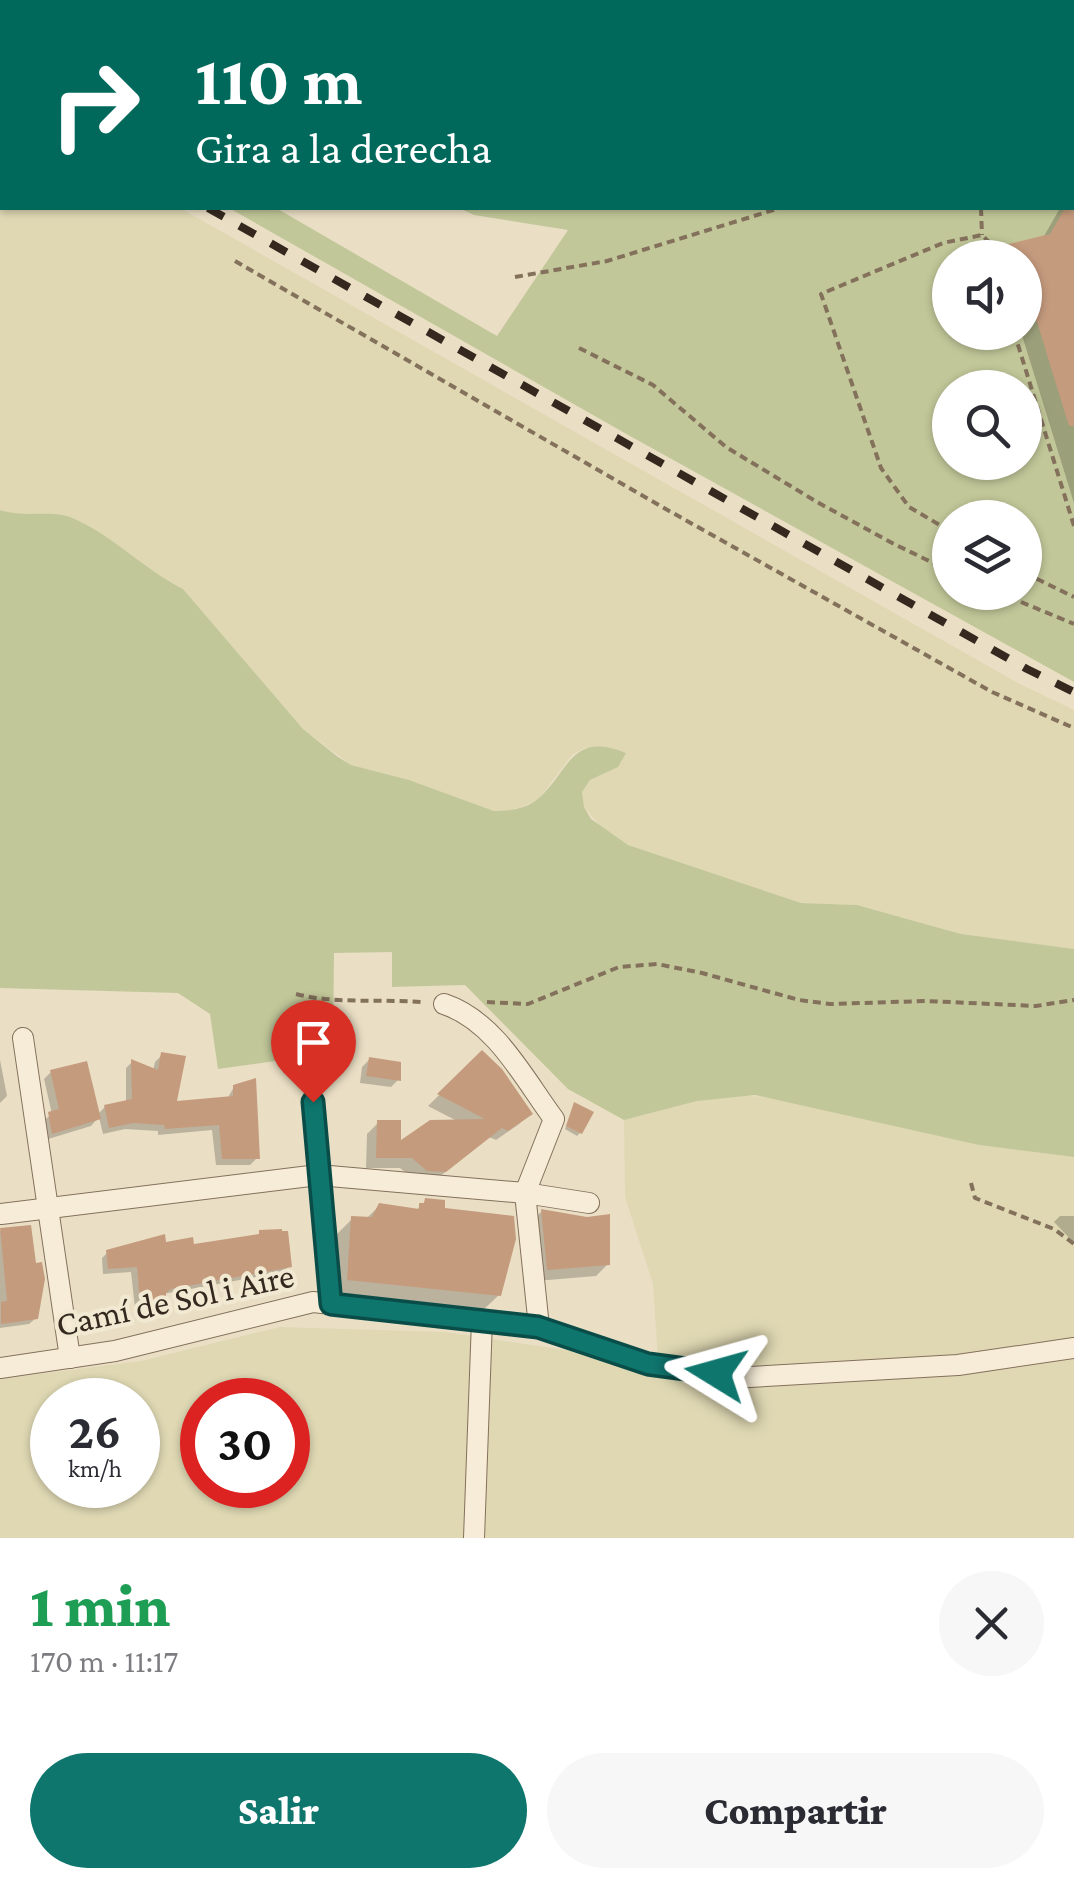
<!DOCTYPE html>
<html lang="es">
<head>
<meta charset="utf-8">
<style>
	body { margin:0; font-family:"Crimson Pro",serif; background:#f7f7f7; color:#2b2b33; height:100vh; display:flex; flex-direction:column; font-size:38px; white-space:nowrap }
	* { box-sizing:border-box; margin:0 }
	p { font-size:32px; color:#7c7c81 }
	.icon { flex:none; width:55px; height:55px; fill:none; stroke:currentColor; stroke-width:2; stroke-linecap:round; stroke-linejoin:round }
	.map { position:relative; height:1538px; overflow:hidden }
	.sheet { display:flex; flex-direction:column; background:#fff; flex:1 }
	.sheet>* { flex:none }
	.top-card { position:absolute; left:0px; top:0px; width:1075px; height:210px; box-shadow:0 2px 8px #0004; background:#00695c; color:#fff; overflow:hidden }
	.buttons { position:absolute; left:932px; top:240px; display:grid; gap:20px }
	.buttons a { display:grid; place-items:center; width:110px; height:110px; border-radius:50%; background:#fff; box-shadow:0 2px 8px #0004; font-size:50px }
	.speed { position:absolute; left:30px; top:1378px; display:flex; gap:20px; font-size:50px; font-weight:700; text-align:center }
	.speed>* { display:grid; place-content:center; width:130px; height:130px; border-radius:50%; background:#fff; box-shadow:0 2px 8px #0004; line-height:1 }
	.speed small { font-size:25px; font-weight:400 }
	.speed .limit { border:15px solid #d22; background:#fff; color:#111 }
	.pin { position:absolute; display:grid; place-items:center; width:85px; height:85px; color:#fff; margin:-102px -42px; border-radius:50% 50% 50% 0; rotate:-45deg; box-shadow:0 0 10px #0007 }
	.pin .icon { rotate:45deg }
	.me { position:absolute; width:110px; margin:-55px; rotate:278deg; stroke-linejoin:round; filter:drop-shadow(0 0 8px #0008) }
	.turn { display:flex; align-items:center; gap:35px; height:210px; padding:0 30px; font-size:45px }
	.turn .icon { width:130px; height:130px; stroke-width:2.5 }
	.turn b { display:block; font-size:70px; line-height:85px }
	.round { display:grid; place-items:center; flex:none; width:105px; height:105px; border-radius:52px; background:#f7f7f7 }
	.overview { display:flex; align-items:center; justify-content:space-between; height:170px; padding:0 30px }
	h1 { font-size:60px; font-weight:800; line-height:75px; color:#1e9e55 }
	.button { display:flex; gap:20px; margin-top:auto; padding:20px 30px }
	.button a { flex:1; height:115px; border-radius:60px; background:#0f766e; color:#fff; font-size:40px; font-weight:800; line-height:115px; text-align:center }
	.button a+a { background:#f7f7f7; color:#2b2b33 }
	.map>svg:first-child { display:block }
	.farmland { fill:#dfd8b3; fill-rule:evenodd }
	.green { fill:#c2c799; fill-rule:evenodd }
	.shadow { fill:#0003 }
	.building { fill:#c59b7e }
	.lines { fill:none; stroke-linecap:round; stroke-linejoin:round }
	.minor-casing { stroke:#83715c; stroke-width:22 }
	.path { stroke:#83715c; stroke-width:4; stroke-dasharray:8 5; stroke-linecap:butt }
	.minor { stroke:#f6ecd7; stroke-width:20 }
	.rail { stroke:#35291f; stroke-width:8; stroke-dasharray:18 18; stroke-linecap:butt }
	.route-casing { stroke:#0a4d48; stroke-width:25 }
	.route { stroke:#0f766e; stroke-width:18 }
	.labels { text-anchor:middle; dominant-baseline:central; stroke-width:8; stroke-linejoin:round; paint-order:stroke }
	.street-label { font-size:35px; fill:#35291f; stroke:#f2e9d3 }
</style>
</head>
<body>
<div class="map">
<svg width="1074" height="1538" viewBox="0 0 1074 1538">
	<rect width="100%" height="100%" fill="#eadfc5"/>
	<!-- farmland -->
	<g class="farmland">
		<path d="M 0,106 L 2,208 L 180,208 L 1018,683 L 1074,710 L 1074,949 L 961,934 L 857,905 L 801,903 L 628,845 L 602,828 L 584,807 L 582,792 L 590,780 L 617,767 L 613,748 L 584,748 L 572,755 L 537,801 L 509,811 L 494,811 L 409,780 L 351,765 L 303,729 L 183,589 L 159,576 L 105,536 L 67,516 L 54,514 L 27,517 L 0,510 Z"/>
		<path d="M 741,1095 L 785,1099 L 979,1145 L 1074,1157 L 1074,1538 L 0,1538 L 0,1379 L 141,1361 L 280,1327 L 446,1332 L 565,1350 L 659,1375 L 653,1284 L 625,1197 L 624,1120 L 697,1101 ZM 52,1400 L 138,1400 L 138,1485 L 52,1485 ZM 202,1400 L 288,1400 L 288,1485 L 202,1485 Z"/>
	</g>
	<!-- green -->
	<g class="green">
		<path d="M 153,0 L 1074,0 L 1074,682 L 630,436 L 229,208 L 276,208 L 497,336 L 568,230 L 474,215 L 459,208 L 1072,208 L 1072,2 ZM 950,258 L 1025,258 L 1025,332 L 950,332 ZM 950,388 L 1025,388 L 1025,462 L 950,462 ZM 950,518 L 1025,518 L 1025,592 L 950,592 Z"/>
		<path d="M 0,510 C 26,518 50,510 70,517 C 112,534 143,569 183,589 L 303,729 L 338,757 L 351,765 L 409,780 L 494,811 C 509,811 527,809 539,798 C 570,770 571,731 626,753 L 618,767 L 590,780 L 582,792 L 584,807 L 591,819 L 628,845 L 801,903 L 857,905 L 961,934 L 1074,949 L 1074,1157 L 979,1145 L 755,1095 L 697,1101 L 624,1120 L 568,1089 L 465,985 L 392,987 L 392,952 L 334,953 L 333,1053 L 218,1069 L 210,1014 L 178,993 L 0,988 Z"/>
	</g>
	<!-- shadow -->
	<g class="shadow">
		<path d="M 1074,181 L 1074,503 L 1021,332 L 1025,332 L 1025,258 L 1043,238 L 1060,208 L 1072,208 Z"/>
		<path d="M 482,1053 L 530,1113 L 519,1124 L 496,1140 L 489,1137 L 433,1182 L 416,1181 L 400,1168 L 366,1168 L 367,1134 L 378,1123 L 398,1145 L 459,1122 L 428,1106 Z"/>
		<path d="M 162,1055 L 174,1103 L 227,1099 L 234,1087 L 257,1158 L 250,1165 L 216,1165 L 212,1130 L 158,1135 L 158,1131 L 125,1129 L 103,1134 L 99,1117 L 91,1126 L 45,1140 L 42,1122 L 52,1114 L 44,1079 L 51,1072 L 97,1115 L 105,1107 L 126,1103 L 126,1068 L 132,1062 L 153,1071 L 155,1062 Z"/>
		<path d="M 0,1060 L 7,1096 L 0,1103 Z"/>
		<path d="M 369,1060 L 398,1080 L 391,1087 L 360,1083 L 362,1067 Z"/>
		<path d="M 574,1105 L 580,1133 L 577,1136 L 565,1129 Z"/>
		<path d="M 426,1201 L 442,1210 L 499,1295 L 483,1310 L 333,1295 L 337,1234 L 352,1219 L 366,1219 L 379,1206 L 415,1211 Z"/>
		<path d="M 541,1212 L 608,1264 L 596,1276 L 536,1281 L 530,1223 Z"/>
		<path d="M 1060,1216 L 1074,1216 L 1074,1243 L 1054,1222 Z"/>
		<path d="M 29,1227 L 36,1318 L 29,1324 L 0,1328 L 0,1231 Z"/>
		<path d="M 260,1233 L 289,1266 L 283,1272 L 163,1294 L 158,1302 L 135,1308 L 131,1272 L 103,1274 L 102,1258 L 108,1252 L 164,1245 L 192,1247 L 256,1237 Z"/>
	</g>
	<!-- building -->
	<g class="building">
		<path d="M 1074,190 L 1074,426 L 1069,426 L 1025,283 L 1025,258 L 985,258 L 984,250 L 1050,234 L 1065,208 L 1072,208 Z"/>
		<path d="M 482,1050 L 502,1069 L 533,1114 L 508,1131 L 502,1128 L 446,1172 L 427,1171 L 412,1158 L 376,1158 L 377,1120 L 401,1120 L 401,1140 L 430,1120 L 485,1119 L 437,1094 Z"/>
		<path d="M 161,1052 L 186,1056 L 177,1101 L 233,1096 L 233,1085 L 256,1078 L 260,1159 L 222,1159 L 219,1125 L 165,1129 L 164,1125 L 133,1123 L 109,1128 L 104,1105 L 132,1099 L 131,1059 L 158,1070 Z"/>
		<path d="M 369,1057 L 401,1062 L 401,1081 L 366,1076 Z"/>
		<path d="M 87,1061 L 101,1119 L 52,1134 L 48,1112 L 59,1109 L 50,1070 Z"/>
		<path d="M 574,1102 L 594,1112 L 582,1134 L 566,1126 Z"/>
		<path d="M 425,1198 L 445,1200 L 445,1208 L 514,1216 L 516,1239 L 501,1296 L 347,1280 L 351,1216 L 372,1217 L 379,1203 L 419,1209 L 419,1203 L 424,1203 Z"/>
		<path d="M 541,1209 L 587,1217 L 610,1214 L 610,1265 L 547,1270 Z"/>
		<path d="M 31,1225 L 36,1263 L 42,1262 L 45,1279 L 38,1319 L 1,1324 L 1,1302 L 7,1301 L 0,1228 Z"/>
		<path d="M 282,1229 L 282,1231 L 288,1231 L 292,1267 L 171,1289 L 166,1293 L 166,1297 L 140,1304 L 137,1267 L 108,1269 L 106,1250 L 165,1234 L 166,1242 L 193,1237 L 194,1244 L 259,1234 L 259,1230 Z"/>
	</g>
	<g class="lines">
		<defs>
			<g id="minor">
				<path d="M 444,1004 C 495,1021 523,1077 554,1119 L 525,1193 L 539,1327"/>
				<path d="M 23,1038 L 70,1358"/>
				<path d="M 313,1102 L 331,1304"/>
				<path d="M 1,1214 L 318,1175 L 525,1193 L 589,1203"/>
				<path d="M 0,1368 L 115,1351 L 313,1302 L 539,1327 L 648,1364 L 750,1377 L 958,1365 L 1074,1348"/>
				<path d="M 474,1538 L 482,1320"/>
			</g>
		</defs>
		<!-- minor casing -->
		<use href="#minor" class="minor-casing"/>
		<!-- path -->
		<g class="path">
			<path d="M 258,0 L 259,2"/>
			<path d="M 1072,97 L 1074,96"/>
			<path d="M 981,208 L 982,235"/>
			<path d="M 235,261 L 664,508 L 992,692 L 1074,728"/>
			<path d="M 515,277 L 607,261 L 780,208"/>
			<path d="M 1014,332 L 1074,526"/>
			<path d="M 579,348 L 653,385 L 726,447 L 817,502 L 894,544 L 950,571"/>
			<path d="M 950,531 L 909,507 L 881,468 L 821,294 L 943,243 L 982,235 L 991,244 L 993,258"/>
			<path d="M 1025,573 L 1074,597"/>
			<path d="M 997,592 L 1074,624"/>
			<path d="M 296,994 C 336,1004 380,999 421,1002"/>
			<path d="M 487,1002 L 528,1004 L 619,967 L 657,964 L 702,973 L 799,1000 L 830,1004 L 926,1001 L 1036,1006 L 1074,1000"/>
			<path d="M 971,1183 L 975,1198 L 1054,1229 L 1074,1244"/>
		</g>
		<!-- minor -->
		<use href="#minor" class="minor"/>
		<!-- rail -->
		<g class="rail">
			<path d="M 0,90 L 2,91"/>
			<path d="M 208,208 L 1027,669 L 1074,692"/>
		</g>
	</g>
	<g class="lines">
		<defs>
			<path id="route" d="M 313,1102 L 331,1304 L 538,1327 L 648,1364 L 716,1373"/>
		</defs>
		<!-- route casing -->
		<use href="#route" class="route-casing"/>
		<!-- route -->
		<use href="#route" class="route"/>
	</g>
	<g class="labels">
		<!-- street labels -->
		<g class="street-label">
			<text transform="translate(175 1300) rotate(-12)">Camí de Sol i Aire</text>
		</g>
	</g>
</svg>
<div class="buttons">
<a><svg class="icon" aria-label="sound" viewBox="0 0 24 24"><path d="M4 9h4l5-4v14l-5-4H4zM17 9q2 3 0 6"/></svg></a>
<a><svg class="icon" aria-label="search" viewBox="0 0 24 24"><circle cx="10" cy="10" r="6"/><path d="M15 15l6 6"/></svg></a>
<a><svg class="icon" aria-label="layers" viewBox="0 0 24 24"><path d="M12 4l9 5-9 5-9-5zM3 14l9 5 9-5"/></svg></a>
</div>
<div class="speed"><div>26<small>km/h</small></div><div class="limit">30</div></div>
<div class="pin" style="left:313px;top:1102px;background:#d93025"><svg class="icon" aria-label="arrive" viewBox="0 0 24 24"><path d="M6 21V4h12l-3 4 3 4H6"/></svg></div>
<svg class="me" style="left:716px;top:1373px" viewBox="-20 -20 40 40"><path d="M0-17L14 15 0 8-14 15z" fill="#0f766e" stroke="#fff" stroke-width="4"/></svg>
<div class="top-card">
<div class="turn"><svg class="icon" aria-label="right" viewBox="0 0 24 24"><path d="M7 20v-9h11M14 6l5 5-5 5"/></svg><div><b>110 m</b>Gira a la derecha</div></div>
</div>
</div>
<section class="sheet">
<div class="overview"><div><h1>1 min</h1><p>170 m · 11:17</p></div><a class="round"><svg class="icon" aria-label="close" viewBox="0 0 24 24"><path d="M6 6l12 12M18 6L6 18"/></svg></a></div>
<div class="button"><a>Salir</a><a>Compartir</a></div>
</section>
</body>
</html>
